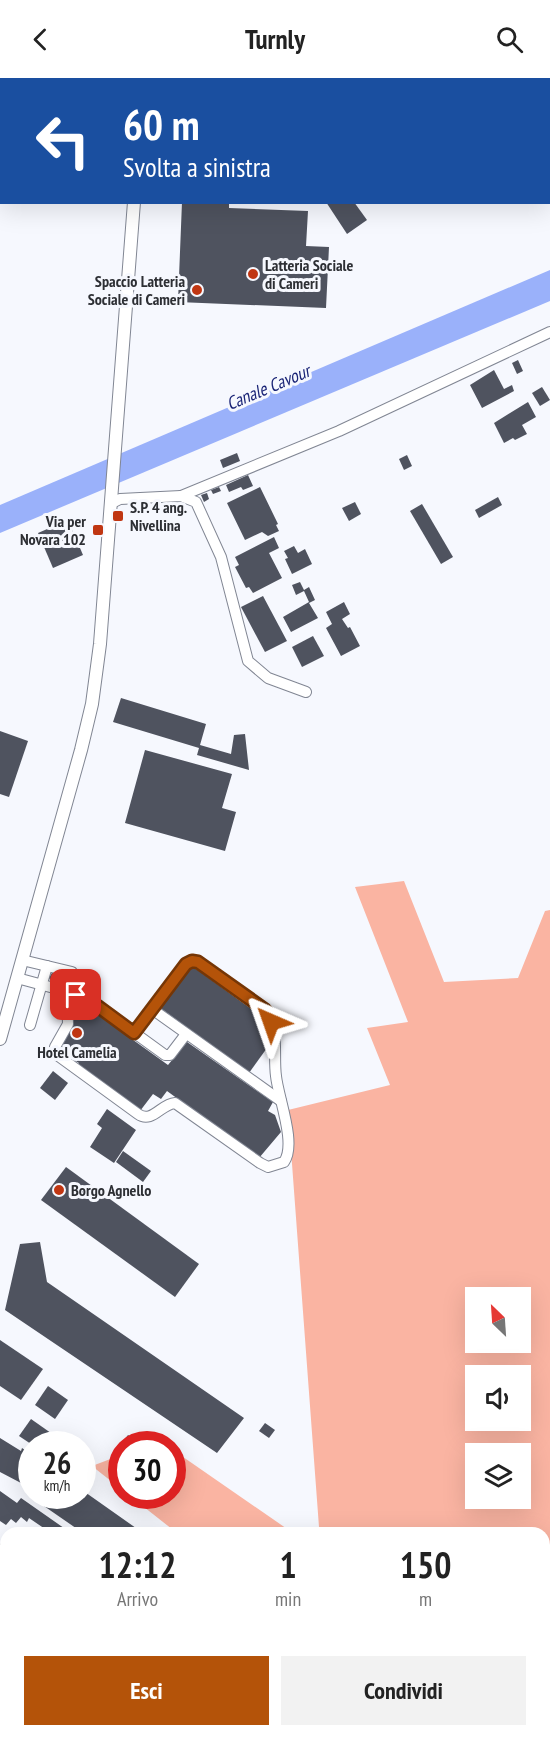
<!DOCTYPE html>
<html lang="it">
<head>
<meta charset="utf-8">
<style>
	body { margin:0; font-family:"PT Sans Narrow",sans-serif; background:#f2f2f2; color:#222; height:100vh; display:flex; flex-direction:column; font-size:22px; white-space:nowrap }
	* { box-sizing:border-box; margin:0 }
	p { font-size:20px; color:#767676 }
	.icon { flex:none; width:33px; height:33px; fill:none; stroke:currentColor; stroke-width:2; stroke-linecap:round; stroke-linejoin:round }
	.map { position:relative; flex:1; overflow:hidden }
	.panel { position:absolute; left:0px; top:1449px; width:550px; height:210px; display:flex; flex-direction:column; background:#fff; border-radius:18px 18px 0 0; box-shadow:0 6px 24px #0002 }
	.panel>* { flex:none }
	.top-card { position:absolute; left:0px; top:0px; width:550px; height:126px; box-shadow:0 6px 24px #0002; background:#1a4fa0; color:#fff; overflow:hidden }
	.needle { width:39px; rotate:335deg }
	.buttons { position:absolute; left:465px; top:1209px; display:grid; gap:12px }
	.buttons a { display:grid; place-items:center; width:66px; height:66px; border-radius:0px; background:#fff; box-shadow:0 6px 24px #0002; font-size:30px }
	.speed { position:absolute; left:18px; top:1353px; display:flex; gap:12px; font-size:30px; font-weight:700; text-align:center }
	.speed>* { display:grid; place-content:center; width:78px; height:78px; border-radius:50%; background:#fff; box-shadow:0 6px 24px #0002; line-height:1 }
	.speed small { font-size:15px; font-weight:400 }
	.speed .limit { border:9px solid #d22; background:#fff; color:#111 }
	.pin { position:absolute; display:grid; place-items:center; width:51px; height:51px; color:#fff; margin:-26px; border-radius:12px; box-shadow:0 3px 9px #0006 }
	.me { position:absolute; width:66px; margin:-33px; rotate:317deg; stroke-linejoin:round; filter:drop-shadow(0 0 4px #0008) }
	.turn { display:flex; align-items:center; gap:21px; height:126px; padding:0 24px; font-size:27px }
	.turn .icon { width:78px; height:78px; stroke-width:2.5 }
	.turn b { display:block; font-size:42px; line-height:51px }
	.eta { display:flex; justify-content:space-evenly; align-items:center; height:102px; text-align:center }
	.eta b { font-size:36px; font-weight:700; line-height:42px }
	.action { display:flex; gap:12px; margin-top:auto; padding:12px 24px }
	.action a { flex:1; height:69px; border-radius:0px; background:#b45309; color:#fff; font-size:24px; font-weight:700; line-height:69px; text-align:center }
	.action a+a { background:#f2f2f2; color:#222 }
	header { display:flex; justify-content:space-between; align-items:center; height:78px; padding:0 24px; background:#fff; font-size:27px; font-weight:700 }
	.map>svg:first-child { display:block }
	.forest { fill:#fab4a2; fill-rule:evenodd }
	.water { fill:#9ab1fa }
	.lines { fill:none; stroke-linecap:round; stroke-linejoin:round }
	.stream { stroke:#9ab1fa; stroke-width:4 }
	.building { fill:#4f535f }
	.minor-casing { stroke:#818693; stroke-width:12 }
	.tertiary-casing { stroke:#818693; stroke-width:14 }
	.minor { stroke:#fff; stroke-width:10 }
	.tertiary { stroke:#fff; stroke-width:12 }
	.route-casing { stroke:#753606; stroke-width:15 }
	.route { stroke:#b45309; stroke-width:10 }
	.poi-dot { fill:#c03612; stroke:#f6f8fe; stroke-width:2 }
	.labels { text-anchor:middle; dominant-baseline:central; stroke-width:6; stroke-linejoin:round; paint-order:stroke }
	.poi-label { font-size:16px; font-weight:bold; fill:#2d2f34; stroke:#f6f8fe; text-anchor:start }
	.water-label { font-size:18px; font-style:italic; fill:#1a2476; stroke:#f6f8fe }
</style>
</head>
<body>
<header><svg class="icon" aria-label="back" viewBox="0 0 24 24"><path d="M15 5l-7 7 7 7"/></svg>Turnly<svg class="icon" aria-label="search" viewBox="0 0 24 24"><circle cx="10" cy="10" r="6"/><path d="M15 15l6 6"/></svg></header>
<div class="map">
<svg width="550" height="1659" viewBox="0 0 550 1659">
	<rect width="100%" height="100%" fill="#f6f8fe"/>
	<!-- forest -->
	<g class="forest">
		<path d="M 404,803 L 444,904 L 518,900 L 545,833 L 550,832 L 550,1659 L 343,1659 L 335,1653 L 544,1653 L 544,1455 L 302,1455 L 319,1449 L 288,1032 L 390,1007 L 367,950 L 408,944 L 355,809 ZM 476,1220 L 520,1220 L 520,1264 L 476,1264 ZM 476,1298 L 520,1298 L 520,1342 L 476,1342 ZM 476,1376 L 520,1376 L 520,1420 L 476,1420 Z"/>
		<path d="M 173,1372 L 293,1455 L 177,1455 L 130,1418 L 172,1418 Z"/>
		<path d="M 121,1377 L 122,1377 L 121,1411 L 92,1388 Z"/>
	</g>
	<!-- water -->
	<path class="water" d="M 550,192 L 550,223 L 0,455 L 0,427 Z"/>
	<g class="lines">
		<!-- stream -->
		<g class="stream">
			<path d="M 0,79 L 2,78"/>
			<path d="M 544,1634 L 550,1632"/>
			<path d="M 379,1653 L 396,1659"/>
			<path d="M 454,1659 L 475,1653"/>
		</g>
	</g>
	<!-- building -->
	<g class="building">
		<path d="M 182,124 L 229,124 L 229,130 L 308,133 L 306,168 L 329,169 L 326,230 L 178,224 Z"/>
		<path d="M 326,124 L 354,124 L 367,142 L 347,156 Z"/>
		<path d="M 518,282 L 523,293 L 517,296 L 512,285 Z"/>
		<path d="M 494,292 L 504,311 L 512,307 L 514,313 L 482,330 L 470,307 Z"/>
		<path d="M 542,309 L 550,322 L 540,328 L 532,315 Z"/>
		<path d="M 528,324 L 536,339 L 522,347 L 527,356 L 515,362 L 513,360 L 504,365 L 494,345 Z"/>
		<path d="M 237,375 L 240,383 L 223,390 L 220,382 Z"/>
		<path d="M 407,377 L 412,388 L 404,392 L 399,381 Z"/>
		<path d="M 248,397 L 253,408 L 243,412 L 241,409 L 229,414 L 226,407 Z"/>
		<path d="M 219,409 L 221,413 L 213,416 L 211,412 Z"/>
		<path d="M 260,409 L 278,446 L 276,447 L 279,453 L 268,458 L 262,454 L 245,462 L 227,425 Z"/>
		<path d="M 207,415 L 209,421 L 204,424 L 201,417 Z"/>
		<path d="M 498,419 L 502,427 L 479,440 L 475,432 Z"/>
		<path d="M 355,424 L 361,436 L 349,443 L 342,430 Z"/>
		<path d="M 422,426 L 453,479 L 441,486 L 410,433 Z"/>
		<path d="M 68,442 L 83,477 L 53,490 L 38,455 Z"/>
		<path d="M 274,459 L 279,470 L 269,475 L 282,500 L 253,515 L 249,509 L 246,510 L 235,489 L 239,487 L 235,479 Z"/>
		<path d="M 294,468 L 298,475 L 305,471 L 312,486 L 292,496 L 285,481 L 288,480 L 284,473 Z"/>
		<path d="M 300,504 L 304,512 L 309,509 L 315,522 L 309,525 L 318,540 L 291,554 L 283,539 L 309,524 L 304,513 L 296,517 L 292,507 Z"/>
		<path d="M 263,518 L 287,563 L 265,574 L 241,529 Z"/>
		<path d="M 344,524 L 350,536 L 342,541 L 348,550 L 350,549 L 360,568 L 341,578 L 326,550 L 332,546 L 326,534 Z"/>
		<path d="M 313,558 L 324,578 L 302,589 L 292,569 Z"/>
		<path d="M 121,620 L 206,646 L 200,667 L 231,676 L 234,657 L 245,656 L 249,692 L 197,677 L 199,670 L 113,644 Z"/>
		<path d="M 0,653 L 28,663 L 9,719 L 0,716 Z"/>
		<path d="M 145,672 L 232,696 L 222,730 L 236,734 L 225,773 L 125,745 Z"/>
		<path d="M 191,887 L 265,941 L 267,970 L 249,995 L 159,929 Z"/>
		<path d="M 53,893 L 67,897 L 67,908 L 51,903 L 49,900 Z"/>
		<path d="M 72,918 L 168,987 L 187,964 L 273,1024 L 268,1033 L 275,1037 L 281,1054 L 259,1080 L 167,1013 L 161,1021 L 153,1016 L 140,1033 L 76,989 L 79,985 L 62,975 L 64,972 L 60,966 Z"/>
		<path d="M 53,993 L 68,1005 L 55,1022 L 40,1010 Z"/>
		<path d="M 107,1031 L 136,1052 L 114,1085 L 90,1069 L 102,1050 L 97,1046 Z"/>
		<path d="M 123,1073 L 151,1093 L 143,1104 L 116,1084 Z"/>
		<path d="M 66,1089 L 199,1186 L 175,1219 L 41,1122 Z"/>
		<path d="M 40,1164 L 47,1204 L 244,1340 L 217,1375 L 5,1232 L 20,1166 Z"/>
		<path d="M 0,1262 L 43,1291 L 21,1322 L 0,1308 Z"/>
		<path d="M 48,1308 L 68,1322 L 55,1341 L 35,1327 Z"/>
		<path d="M 31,1341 L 58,1360 L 53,1366 L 31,1366 L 19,1358 Z"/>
		<path d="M 265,1345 L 275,1352 L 269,1360 L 259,1353 Z"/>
		<path d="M 128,1357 L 142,1366 L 122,1365 Z"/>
		<path d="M 0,1360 L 21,1373 L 22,1370 L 32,1377 L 32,1405 L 24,1400 L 21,1405 L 0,1394 Z"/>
		<path d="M 84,1380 L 91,1385 L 82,1397 L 82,1382 Z"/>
		<path d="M 32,1412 L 32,1418 L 82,1418 L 82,1412 L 143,1455 L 83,1455 L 28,1417 Z"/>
		<path d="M 0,1413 L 17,1425 L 21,1420 L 71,1455 L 47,1455 L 48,1453 L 29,1440 L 27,1444 L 21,1439 L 16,1445 L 11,1441 L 6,1447 L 0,1443 Z"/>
		<path d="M 6,1464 L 6,1475 L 0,1471 L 0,1466 Z"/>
	</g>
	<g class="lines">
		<defs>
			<g id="minor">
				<path d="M 425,2 L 427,0"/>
				<path d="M 181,418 L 339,353 L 550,254"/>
				<path d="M 112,425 L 120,421 L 181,418 L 196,424 L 221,479 L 248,583 L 268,600 L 306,614"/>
				<path d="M 22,882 L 72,894 L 75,900 L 72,907 C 77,917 84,926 96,927 L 165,977 L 170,977 L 186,956"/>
				<path d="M 17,900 L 65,913 L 67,917 L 68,946 L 55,969 L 57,977 L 138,1036 C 152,1046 161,1026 175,1025 L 260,1085 L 268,1089 L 284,1084 C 297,1066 278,1019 276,998 C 273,977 280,949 264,931 L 198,884 L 192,883 L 186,886 L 134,955"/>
				<path d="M 152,931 L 281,1023"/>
				<path d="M 30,947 L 47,888"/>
			</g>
			<g id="tertiary">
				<path d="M 142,2 L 143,0"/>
				<path d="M 0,961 L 81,672 L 92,626 L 100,566 L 134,124"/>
			</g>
		</defs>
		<!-- minor casing -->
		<use href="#minor" class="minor-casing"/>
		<!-- tertiary casing -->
		<use href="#tertiary" class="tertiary-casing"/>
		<!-- minor -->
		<use href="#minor" class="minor"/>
		<!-- tertiary -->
		<use href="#tertiary" class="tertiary"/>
	</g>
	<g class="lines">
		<defs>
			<path id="route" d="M 76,917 L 91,927 L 96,927 L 134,955 L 186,886 L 192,883 L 198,884 L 264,931 L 270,938 L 271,944"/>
		</defs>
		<!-- route casing -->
		<use href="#route" class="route-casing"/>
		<!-- route -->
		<use href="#route" class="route"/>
	</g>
	<!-- markers -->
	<g class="poi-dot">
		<circle cx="253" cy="196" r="6"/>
		<circle cx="197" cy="212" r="6"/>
		<rect x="112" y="432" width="12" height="12" rx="3"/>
		<rect x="92" y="446" width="12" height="12" rx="3"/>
		<circle cx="77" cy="955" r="6"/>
		<circle cx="59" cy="1112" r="6"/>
	</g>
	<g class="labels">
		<!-- poi labels -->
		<g class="poi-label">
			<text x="265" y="187">Latteria Sociale<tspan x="265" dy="18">di Cameri</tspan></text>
			<text x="185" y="203" text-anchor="end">Spaccio Latteria<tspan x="185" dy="18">Sociale di Cameri</tspan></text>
			<text x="130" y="429">S.P. 4 ang.<tspan x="130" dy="18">Nivellina</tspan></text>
			<text x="86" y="443" text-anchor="end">Via per<tspan x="86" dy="18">Novara 102</tspan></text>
			<text x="77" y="974" text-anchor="middle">Hotel Camelia</text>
			<text x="71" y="1112">Borgo Agnello</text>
		</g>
		<!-- water labels -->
		<g class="water-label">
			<text transform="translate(268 309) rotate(-23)">Canale Cavour</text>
		</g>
	</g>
</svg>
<div class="buttons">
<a><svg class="needle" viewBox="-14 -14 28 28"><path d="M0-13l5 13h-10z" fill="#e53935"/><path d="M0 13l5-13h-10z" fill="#767676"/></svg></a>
<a><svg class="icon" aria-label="sound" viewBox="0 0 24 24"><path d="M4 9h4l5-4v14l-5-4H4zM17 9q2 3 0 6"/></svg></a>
<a><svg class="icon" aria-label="layers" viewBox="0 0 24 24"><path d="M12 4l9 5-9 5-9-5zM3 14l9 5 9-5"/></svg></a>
</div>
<div class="speed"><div>26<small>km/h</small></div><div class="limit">30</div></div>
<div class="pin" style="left:76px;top:917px;background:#d93025"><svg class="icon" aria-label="arrive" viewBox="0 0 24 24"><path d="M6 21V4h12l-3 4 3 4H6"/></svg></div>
<svg class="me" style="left:271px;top:944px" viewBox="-20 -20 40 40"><path d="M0-17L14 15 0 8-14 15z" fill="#b45309" stroke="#fff" stroke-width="4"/></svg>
<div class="top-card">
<div class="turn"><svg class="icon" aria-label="left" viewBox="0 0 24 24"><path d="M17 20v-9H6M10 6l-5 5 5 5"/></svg><div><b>60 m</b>Svolta a sinistra</div></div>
</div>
<section class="panel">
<div class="eta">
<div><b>12:12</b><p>Arrivo</p></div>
<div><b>1</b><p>min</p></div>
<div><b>150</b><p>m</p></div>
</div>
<div class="action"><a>Esci</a><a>Condividi</a></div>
</section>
</div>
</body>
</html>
